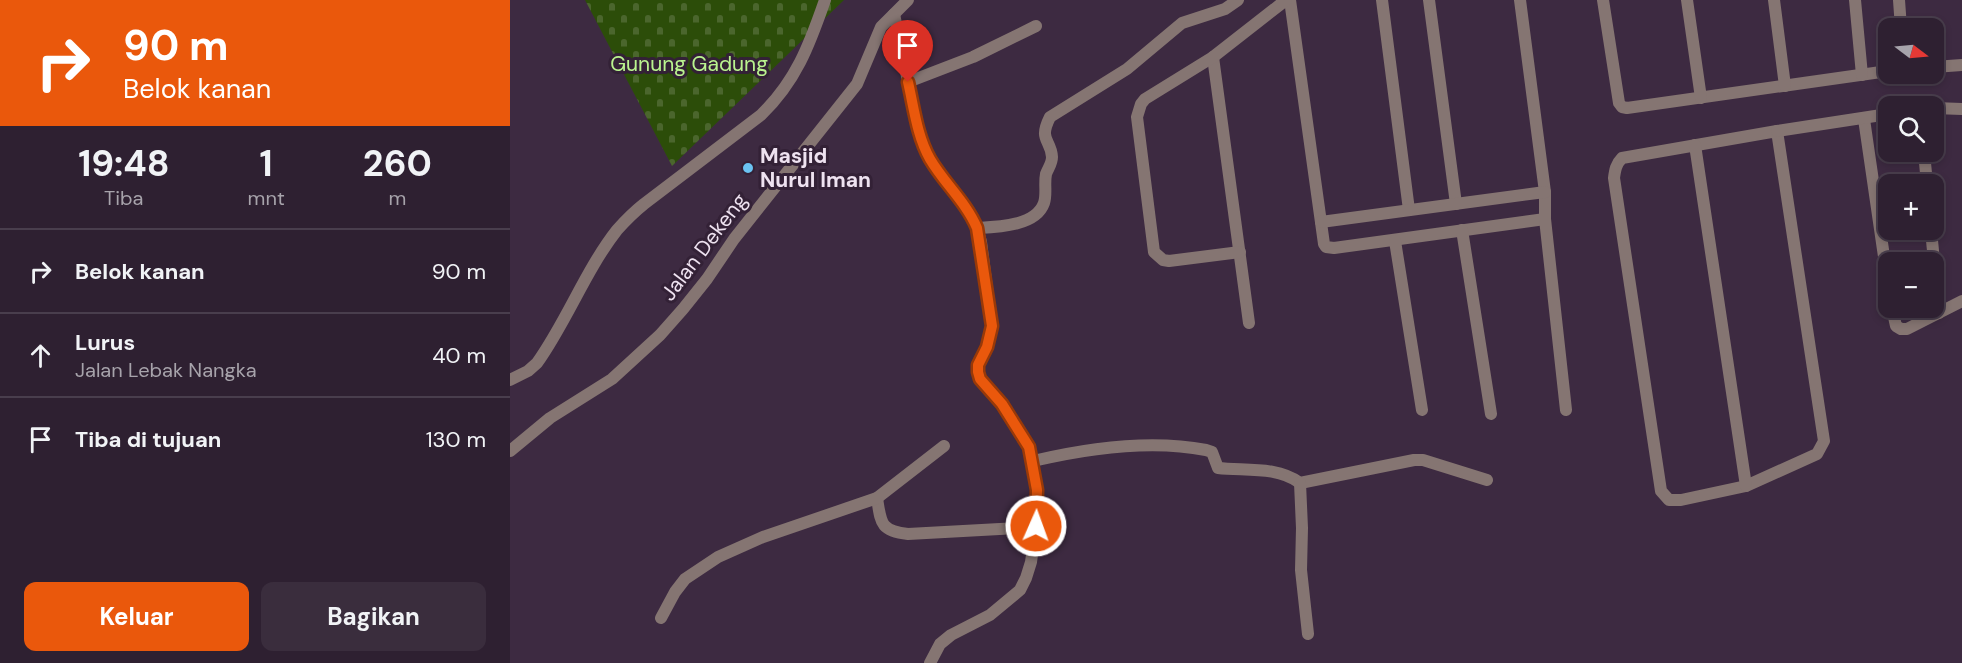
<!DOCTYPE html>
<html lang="id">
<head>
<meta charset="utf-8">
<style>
	body { margin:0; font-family:"DM Sans",sans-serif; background:#3a2d3d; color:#f1f3f6; height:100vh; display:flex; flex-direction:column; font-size:22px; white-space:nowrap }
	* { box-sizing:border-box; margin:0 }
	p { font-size:20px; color:#a7a3ab }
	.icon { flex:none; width:33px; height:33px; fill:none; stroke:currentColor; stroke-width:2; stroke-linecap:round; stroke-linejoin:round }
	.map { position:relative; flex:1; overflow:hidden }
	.panel { display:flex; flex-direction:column; background:#2e2031; width:510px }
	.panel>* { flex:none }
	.banner { background:#ea580c; color:#fff; overflow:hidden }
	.needle { width:39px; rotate:106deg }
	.tools { position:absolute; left:1368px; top:18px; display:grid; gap:12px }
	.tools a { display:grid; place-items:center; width:66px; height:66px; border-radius:12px; background:#2e2031; box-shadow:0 3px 9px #0003,0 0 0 2px #493e4d; font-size:30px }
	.pin { position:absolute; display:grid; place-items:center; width:51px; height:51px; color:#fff; margin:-62px -26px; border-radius:50% 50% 50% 0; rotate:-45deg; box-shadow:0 0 6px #0007 }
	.pin .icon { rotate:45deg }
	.me { position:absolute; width:66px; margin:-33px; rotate:2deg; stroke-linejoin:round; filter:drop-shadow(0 0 4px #0008) }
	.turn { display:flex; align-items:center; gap:21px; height:126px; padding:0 24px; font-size:27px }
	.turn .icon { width:78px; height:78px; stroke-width:2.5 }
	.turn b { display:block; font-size:42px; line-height:51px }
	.eta { display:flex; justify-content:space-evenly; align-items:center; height:102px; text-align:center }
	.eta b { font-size:36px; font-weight:700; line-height:42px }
	.cta { display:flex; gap:12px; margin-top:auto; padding:12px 24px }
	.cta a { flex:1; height:69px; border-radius:12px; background:#ea580c; color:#fff; font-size:24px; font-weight:700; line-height:69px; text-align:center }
	.cta a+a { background:#3a2d3d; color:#f1f3f6 }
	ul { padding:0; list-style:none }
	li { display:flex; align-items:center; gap:18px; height:84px; padding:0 24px; border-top:2px solid #493e4d }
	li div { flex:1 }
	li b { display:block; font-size:22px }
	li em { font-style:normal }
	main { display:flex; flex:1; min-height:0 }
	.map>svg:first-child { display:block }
	.cemetery { fill:url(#cemetery-stones) }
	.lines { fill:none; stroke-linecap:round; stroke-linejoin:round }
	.minor { stroke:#857572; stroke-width:12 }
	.route-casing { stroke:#983908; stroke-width:15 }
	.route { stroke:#ea580c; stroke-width:10 }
	.poi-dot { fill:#6bc3f2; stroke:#332136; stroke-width:2 }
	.labels { text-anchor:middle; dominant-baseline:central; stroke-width:6; stroke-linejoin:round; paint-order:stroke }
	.park-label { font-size:21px; fill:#baf48f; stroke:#332136 }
	.poi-label { font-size:21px; font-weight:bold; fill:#eee2f0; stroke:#332136; text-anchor:start }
	.street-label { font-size:21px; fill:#eee2f0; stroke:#332136 }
</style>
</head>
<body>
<main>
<section class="panel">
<div class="banner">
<div class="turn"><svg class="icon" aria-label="right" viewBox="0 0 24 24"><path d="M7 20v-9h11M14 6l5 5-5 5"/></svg><div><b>90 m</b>Belok kanan</div></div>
</div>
<div class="eta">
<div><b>19:48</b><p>Tiba</p></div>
<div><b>1</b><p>mnt</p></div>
<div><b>260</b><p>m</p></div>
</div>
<ul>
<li><svg class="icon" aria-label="right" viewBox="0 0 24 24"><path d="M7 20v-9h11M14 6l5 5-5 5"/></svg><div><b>Belok kanan</b></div><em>90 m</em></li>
<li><svg class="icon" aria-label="ahead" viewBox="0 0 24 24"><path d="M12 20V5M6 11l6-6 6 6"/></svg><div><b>Lurus</b><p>Jalan Lebak Nangka</p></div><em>40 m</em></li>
<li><svg class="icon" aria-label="arrive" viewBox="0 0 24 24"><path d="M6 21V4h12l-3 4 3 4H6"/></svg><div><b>Tiba di tujuan</b></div><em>130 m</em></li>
</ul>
<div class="cta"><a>Keluar</a><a>Bagikan</a></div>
</section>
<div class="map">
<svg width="1452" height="663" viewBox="0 0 1452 663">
	<defs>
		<pattern id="cemetery-stones" width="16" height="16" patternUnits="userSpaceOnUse" patternTransform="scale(1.5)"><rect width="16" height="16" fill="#2c4d09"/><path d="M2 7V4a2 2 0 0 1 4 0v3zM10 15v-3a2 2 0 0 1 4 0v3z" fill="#4b662d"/></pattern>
	</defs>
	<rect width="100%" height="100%" fill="#3d2a41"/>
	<!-- cemetery -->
	<path class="cemetery" d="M 75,0 L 334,0 L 162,166 Z"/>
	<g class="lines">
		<!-- minor -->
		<g class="minor">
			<path d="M 780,0 L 814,244 L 816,247 L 824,248 L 1035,219"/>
			<path d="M 872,0 L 899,210"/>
			<path d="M 919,0 L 946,204"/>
			<path d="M 1010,0 L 1035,192 L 1035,219 L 1056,410"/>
			<path d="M 1093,0 L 1109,103 L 1112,107 L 1117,108 L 1378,71"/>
			<path d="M 1177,0 L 1191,98"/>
			<path d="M 1264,0 L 1275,86"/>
			<path d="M 1345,0 L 1352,75"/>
			<path d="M 1389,0 L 1391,28"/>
			<path d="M 384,14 L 408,129 L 420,159 L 457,209 L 467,228 L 471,242 L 482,326 L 477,347 L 468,365 L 468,372 L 470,379 L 492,404 L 519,447 L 527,490 L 526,527 L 521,562 L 516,578 L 510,590 L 480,615 L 441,635 L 430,644 L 420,663"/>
			<path d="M 703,57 L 739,323"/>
			<path d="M 1424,67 L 1452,65"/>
			<path d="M 398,82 L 463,57 L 526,26"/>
			<path d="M 1424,108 L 1452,109"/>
			<path d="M 1354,119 L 1378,284"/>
			<path d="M 1267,131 L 1314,441 L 1307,454 L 1236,486 L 1171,500 L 1159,500 L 1151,491 L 1104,178 C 1105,170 1106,164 1112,158 Z"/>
			<path d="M 1267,131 L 1378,114"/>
			<path d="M 1185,145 L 1236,486"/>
			<path d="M 1414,152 L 1417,184"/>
			<path d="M 811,222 L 1035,192"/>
			<path d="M 467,228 C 488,227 526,226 534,203 C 537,194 534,184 536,174 C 538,168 542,164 542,157 C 541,139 528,141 540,117 L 617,69 L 672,23 L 715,9 L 728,0"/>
			<path d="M 952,230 L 981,414"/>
			<path d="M 1421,230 L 1429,313"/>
			<path d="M 885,241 L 912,410"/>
			<path d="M 730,252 L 659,261 L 653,260 L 644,252 L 627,117 L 631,104 L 635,99 L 703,57 L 776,0"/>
			<path d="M 1382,308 L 1386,326 L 1391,329 L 1397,329 L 1452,301"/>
			<path d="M 0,380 L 18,371 L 27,363 C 57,321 75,271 107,230 C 115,221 124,212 134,204 L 251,115 C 286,81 299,46 315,0"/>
			<path d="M 0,451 L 40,418 L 102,379 L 150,335 L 173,309 L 197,279 L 224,239 L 347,84 L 371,27 L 398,0"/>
			<path d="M 523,461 C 578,448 640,439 696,450 L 702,452 L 708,468 C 735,471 767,466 790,483 L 904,460 L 913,460 L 977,480"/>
			<path d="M 790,483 L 792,528 L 791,570 L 798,634"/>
			<path d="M 367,498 C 371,523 370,531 398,534 L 526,527"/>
			<path d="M 151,618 L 165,592 L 175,579 L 208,557 L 253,537 L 367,498 L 434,446"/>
		</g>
	</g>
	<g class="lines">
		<defs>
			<path id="route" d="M 398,82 C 404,108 407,136 420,159 C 434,183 456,202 467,228 L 482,326 L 477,347 L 468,365 L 468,372 L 470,379 L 492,404 L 519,447 L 527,490 L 526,526"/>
		</defs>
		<!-- route casing -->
		<use href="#route" class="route-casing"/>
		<!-- route -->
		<use href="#route" class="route"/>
	</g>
	<!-- markers -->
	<circle class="poi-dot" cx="238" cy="168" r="6"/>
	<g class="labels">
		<!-- park labels -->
		<g class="park-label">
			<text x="179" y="64">Gunung Gadung</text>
		</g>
		<!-- poi labels -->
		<g class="poi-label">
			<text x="250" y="156">Masjid<tspan x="250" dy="24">Nurul Iman</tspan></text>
		</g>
		<!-- street labels -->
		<g class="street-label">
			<text transform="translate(194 247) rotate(-53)">Jalan Dekeng</text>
		</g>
	</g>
</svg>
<div class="tools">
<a><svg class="needle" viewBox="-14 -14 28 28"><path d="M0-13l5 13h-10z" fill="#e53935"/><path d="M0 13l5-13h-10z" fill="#a7a3ab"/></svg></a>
<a><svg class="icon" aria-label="search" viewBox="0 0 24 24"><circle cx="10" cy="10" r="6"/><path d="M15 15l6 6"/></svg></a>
<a>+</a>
<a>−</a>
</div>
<div class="pin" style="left:398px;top:82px;background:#d93025"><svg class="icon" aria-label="arrive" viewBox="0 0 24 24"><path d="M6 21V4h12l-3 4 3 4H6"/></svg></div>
<svg class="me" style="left:526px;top:526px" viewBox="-20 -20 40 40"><circle r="17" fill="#ea580c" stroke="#fff" stroke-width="3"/><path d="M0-11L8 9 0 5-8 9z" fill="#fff"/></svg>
</div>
</main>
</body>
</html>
